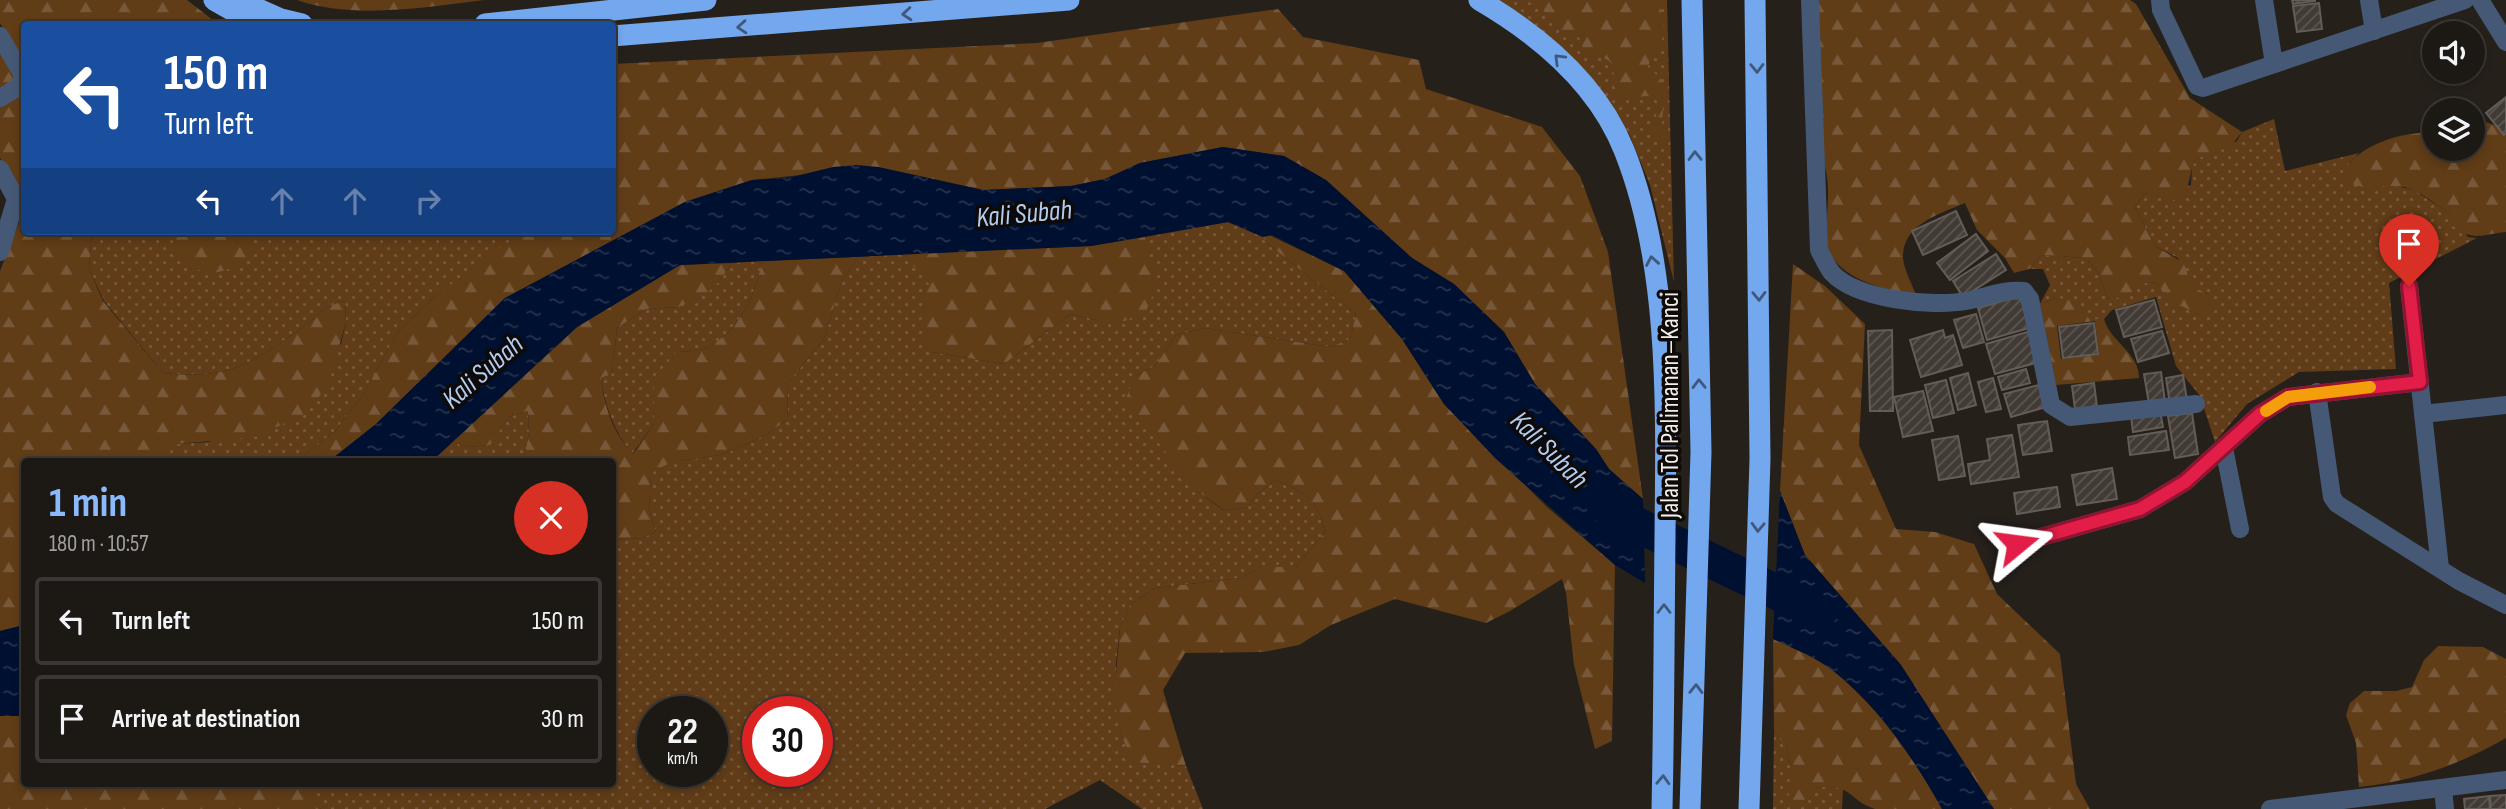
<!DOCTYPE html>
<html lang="en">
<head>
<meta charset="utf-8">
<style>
	body { margin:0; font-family:"Sofia Sans Condensed",sans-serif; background:#25211d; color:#f1f3f6; height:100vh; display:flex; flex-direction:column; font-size:26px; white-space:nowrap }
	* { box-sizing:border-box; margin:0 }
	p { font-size:23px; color:#a0a0a0 }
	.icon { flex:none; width:38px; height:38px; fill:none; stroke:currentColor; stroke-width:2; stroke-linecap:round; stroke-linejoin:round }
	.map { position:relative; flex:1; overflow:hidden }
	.drawer { position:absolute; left:21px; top:458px; width:595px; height:329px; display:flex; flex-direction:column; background:#1c1814; border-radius:7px; box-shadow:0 4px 10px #0003,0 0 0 2px #3a3734 }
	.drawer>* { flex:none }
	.banner { position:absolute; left:21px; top:21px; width:595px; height:214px; border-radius:7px; box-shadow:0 4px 10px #0003,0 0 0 2px #3a3734; background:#1a4fa0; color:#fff; overflow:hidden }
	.fabs { position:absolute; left:2422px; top:21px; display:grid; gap:14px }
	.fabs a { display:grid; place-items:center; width:63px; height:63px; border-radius:50%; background:#1c1814; box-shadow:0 4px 10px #0003,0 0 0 2px #3a3734; font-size:35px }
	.speed { position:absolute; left:637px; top:696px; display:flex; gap:14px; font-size:35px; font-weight:700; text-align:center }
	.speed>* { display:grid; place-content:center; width:91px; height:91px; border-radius:50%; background:#1c1814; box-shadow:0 4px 10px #0003,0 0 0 2px #3a3734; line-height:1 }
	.speed small { font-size:18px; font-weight:400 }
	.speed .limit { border:10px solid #d22; background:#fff; color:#111 }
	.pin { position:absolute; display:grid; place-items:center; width:60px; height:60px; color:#fff; margin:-72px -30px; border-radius:50% 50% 50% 0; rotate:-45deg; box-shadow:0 0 7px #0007 }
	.pin .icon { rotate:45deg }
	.me { position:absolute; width:77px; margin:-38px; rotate:74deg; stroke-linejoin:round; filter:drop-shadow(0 0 5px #0008) }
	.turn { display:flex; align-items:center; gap:24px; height:147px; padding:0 28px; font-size:32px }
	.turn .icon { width:91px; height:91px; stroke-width:2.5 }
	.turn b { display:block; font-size:49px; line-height:60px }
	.lanes { display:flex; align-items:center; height:66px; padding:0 28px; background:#0003; justify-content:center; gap:35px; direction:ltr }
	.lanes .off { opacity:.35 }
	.round { display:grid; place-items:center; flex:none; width:74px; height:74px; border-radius:37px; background:#25211d }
	.headline { display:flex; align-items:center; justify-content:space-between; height:119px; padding:0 28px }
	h1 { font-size:42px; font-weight:700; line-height:52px; color:#8abafc }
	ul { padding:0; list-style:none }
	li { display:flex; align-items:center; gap:21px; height:88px; margin:0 14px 10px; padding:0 14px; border:4px solid #3a3734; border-radius:7px }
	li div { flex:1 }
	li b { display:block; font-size:26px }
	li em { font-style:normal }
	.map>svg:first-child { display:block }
	.green { fill:url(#green-dots); fill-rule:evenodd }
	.forest { fill:url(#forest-firs); fill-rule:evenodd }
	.water { fill:url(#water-ripples) }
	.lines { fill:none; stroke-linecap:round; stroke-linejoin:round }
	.river { stroke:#001030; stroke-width:35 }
	.building { fill:url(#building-hatch); stroke:#645d57; stroke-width:2 }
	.street { stroke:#455976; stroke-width:18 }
	.highway { stroke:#73a7ee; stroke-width:21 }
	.oneway { stroke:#40587b }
	.route-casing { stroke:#92132f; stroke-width:18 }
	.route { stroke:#e11d48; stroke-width:12 }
	.slow { stroke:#f59e0b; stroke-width:12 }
	.labels { text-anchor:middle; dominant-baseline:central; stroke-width:7; stroke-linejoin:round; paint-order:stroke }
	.street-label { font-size:26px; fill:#f1edea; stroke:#0d0a08 }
	.water-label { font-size:28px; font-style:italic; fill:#b2ccf1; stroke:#0d0a08 }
</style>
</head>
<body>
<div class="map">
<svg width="2506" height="809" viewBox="0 0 2506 809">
	<defs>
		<pattern id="green-dots" width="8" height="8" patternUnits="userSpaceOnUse" patternTransform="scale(1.75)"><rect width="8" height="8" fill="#603c18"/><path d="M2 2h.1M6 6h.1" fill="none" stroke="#77583a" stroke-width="1.8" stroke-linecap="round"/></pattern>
		<pattern id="forest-firs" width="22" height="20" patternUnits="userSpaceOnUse" patternTransform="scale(1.75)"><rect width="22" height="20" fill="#603c17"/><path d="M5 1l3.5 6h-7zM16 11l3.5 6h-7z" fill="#775839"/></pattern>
		<pattern id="water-ripples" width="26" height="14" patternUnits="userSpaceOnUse" patternTransform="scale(1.75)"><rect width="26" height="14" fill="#001030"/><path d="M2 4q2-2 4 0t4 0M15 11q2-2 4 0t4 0" fill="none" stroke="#26334e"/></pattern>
		<pattern id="building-hatch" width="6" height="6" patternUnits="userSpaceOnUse" patternTransform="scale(1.75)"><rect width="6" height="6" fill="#413a35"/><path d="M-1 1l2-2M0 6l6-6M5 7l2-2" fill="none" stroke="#5d5752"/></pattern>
	</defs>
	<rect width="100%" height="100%" fill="#26201b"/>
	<!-- green -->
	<g class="green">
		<path d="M 1495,0 L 1667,0 L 1674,282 L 1650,185 L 1630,136 L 1615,111 Z"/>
		<path d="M 2274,119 L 2285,171 L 2359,153 L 2349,163 L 2396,186 L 2414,190 L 2452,215 L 2468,237 L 2477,238 L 2389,283 L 2396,369 L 2299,372 L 2247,404 L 2215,442 L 2200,396 L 2176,366 L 2156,297 L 2112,310 L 2104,319 L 2094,319 L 2057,298 L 2040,304 L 2050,285 L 2043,269 L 2029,269 L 2042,255 L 2086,258 L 2097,271 L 2108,299 L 2147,282 L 2157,283 L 2168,299 L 2200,315 L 2209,294 L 2193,288 L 2178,258 L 2155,246 L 2135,207 L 2145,193 L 2154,195 L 2191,185 L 2192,167 L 2196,159 L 2237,141 L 2242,132 Z"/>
		<path d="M 1228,222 L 1263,237 L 1268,244 L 1356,314 L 1350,339 L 1330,347 L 1205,328 L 1176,335 L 1155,366 L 1135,376 L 1197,491 L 1223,510 L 1247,508 L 1255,496 L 1275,480 C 1307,493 1317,498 1325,532 L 1296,567 L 1261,567 L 1241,578 L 1155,588 L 1130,605 L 1120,627 L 1116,664 L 1121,735 L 1133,761 L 1186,766 L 1203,809 L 1142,809 L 1100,780 L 1045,809 L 321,809 L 302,788 L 300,784 L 612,784 L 613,540 L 642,538 L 656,532 L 649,509 L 651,474 C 667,458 696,460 719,455 C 744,448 767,435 788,419 L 787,384 L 824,339 L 841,283 L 857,257 L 903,254 L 930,284 L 923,308 L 932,352 L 1004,364 L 1071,314 L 1096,320 L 1147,248 L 1145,237 ZM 653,712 L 712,712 L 712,772 L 653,772 ZM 758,712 L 817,712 L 817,772 L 758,772 Z"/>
		<path d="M 92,231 L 526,231 L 433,298 L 397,333 L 364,393 L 335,431 L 296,462 L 162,462 L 161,459 L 176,444 L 209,442 L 341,344 L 346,322 L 345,301 C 322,306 322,314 304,326 C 251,364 231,380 163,373 L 104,301 L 89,269 Z"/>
		<path d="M 762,261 C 755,295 741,329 708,347 C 700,352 686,351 676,352 L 654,389 L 654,424 L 632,454 C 614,431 605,407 601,378 L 612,374 L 617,328 L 646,309 L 679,307 L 719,282 L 732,263 Z"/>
		<path d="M 528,411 L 529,433 L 523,462 L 431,462 L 451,442 L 469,447 L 489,445 L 509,417 Z"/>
		<path d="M 1774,731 L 1786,747 L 1791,767 L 1814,788 L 1831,786 L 1843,789 L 1842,809 L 1773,809 Z"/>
	</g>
	<!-- forest -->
	<g class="forest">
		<path d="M 0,0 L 187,0 L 218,24 L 24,24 L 24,66 L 0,23 Z"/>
		<path d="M 297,0 L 484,0 C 426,7 353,20 297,0 Z"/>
		<path d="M 1526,0 L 1659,0 C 1662,18 1671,39 1653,50 L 1648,67 L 1661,79 L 1665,87 L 1662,123 L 1665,140 L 1657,142 L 1652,135 L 1658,106 L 1656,98 L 1647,96 L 1621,99 L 1613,84 L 1614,66 L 1608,60 L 1584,51 L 1578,35 L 1561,30 L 1551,16 Z"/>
		<path d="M 1818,0 L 2130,0 L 2136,4 L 2190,98 L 2242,132 L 2230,147 L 2196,159 C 2186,177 2194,191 2172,201 L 2145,193 L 2135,207 L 2155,246 L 2184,263 C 2190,282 2190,287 2209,294 L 2216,310 L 2209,315 L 2200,315 L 2167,299 L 2157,283 L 2147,282 L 2125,297 L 2108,299 L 2097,271 L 2086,258 L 2042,255 L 2029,269 L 2014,273 L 2005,258 L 1977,230 L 1965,203 C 1940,214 1902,224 1903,258 C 1904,270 1912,284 1916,295 C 1884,290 1825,277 1826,234 C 1827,203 1832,187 1822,155 Z"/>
		<path d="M 1278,9 L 1303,37 L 1419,60 L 1426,89 L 1542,127 L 1580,176 L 1608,252 L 1643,499 L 1609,469 L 1596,449 L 1535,384 L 1504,332 L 1454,284 L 1412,258 L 1326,180 L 1284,156 L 1223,147 L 1140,163 L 1105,179 L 1071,186 L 983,190 L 878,167 L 752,180 L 685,202 L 505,298 L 376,424 L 328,462 L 296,462 L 335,431 L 364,393 L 397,333 L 433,298 L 498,249 L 526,231 L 612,231 L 613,64 L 1037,43 Z"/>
		<path d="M 0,48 L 16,80 L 0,90 Z"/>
		<path d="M 24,90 L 24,231 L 92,231 L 89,269 L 103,301 L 163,373 C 231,380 251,364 304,326 C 322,314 322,306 345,301 L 346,322 L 329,383 L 307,413 L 255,437 L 176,444 L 162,462 L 24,462 L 24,625 L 0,631 L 0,271 L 24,210 L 21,194 L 0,158 L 0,105 Z"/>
		<path d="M 2483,121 L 2499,127 L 2506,136 L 2506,232 C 2483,234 2471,243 2451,224 L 2452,215 C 2437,206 2420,190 2404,187 C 2383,183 2361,194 2344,179 L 2343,170 C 2365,142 2400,133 2434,132 L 2434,149 L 2473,149 L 2473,122 Z"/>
		<path d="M 177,231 L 254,231 L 249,258 C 218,279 195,279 173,246 Z"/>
		<path d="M 1267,234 L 1344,271 L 1402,339 L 1444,404 L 1547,507 L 1615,565 L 1612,741 L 1595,749 L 1574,665 L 1566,593 L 1562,579 L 1510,611 L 1486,623 L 1395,599 L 1331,625 L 1299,645 L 1263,652 L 1185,653 L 1163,690 L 1186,766 L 1133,762 L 1121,735 L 1114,699 L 1120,627 L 1130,605 L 1155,588 L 1241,578 L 1261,567 L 1296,567 L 1325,532 C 1317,498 1307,493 1275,480 L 1255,496 L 1247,508 L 1224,510 L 1197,491 L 1125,401 L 1135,376 L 1155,366 L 1176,335 L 1205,328 L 1330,347 L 1350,339 L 1356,314 L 1268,244 L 1263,237 Z"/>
		<path d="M 1145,237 L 1157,285 L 1146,311 L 1125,321 L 1096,320 L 1071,314 L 1004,364 L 932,352 C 915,328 922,312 929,284 L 903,254 L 1091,246 Z"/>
		<path d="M 857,257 L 841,283 L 824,339 L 787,384 L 788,419 C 767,435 744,448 719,455 C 696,460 667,458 651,475 L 649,509 L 656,532 L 642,538 L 613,540 L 612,462 L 523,462 L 529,433 L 528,411 L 509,417 L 490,445 L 469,447 L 451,442 L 577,327 L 680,265 L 732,263 L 719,282 L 706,294 L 679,307 L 646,309 L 617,328 L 612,374 L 601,378 C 604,406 613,433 633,454 L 654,424 L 654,389 L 661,370 L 676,352 C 686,351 700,352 708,347 C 741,329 755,295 762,261 Z"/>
		<path d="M 1793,264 L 1825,286 L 1865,324 L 1859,445 L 1896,529 L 1935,532 L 1974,544 L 1997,594 L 2060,654 L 2076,784 L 2090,809 L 1994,809 L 1901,665 L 1805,555 L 1780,491 Z"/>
		<path d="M 2057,298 L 2069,299 L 2094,319 L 2104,319 C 2109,340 2140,354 2139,378 L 2056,385 L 2040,304 ZM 2095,321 L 2099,355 L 2061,359 L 2057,326 Z"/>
		<path d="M 1773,639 C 1792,648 1815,657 1831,669 C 1879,707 1913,757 1942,809 C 1925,809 1890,809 1875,809 C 1847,800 1854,783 1814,788 L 1798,809 L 1788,802 L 1791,767 L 1786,747 L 1774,731 Z"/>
		<path d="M 2438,646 L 2483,647 L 2506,659 L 2506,738 C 2461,764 2411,782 2359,787 L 2356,743 L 2346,715 L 2350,703 L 2364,691 L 2396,691 L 2412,687 L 2424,660 Z"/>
		<path d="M 14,715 L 24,716 L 24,784 L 300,784 L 321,809 L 0,809 L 0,716 Z"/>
	</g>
	<!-- water -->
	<g class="water">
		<path d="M 1223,147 L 1284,156 L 1326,180 L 1412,258 L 1454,284 L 1504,332 L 1535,384 L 1596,449 L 1609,469 L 1643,499 L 1645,583 L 1615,565 L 1495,458 L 1444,404 L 1402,339 L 1344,271 L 1272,235 L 1263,237 L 1228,222 L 1091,246 L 680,265 L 577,327 L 431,462 L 328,462 L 376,424 L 505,298 L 685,202 L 752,180 L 788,178 L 833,167 L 857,165 L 878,167 L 983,190 L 1071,186 L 1105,179 L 1140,163 Z"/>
		<path d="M 1780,491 L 1805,555 L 1901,665 L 1994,809 L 1942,809 C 1913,757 1879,707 1831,669 C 1815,657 1792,648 1773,639 Z"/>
		<path d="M 24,625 L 24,716 L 0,716 L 0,631 Z"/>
	</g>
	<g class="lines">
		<!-- river -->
		<path class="river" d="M 1604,504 L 1615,514 L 1819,613"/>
	</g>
	<!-- building -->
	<g class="building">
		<path d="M 2292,0 L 2315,0 L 2315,1 L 2293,4 Z"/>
		<path d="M 2319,3 L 2322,29 L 2297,32 L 2293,6 Z"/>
		<path d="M 2506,97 L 2506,133 L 2504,135 L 2486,113 Z"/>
		<path d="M 1956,211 L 1967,235 L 1923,255 L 1912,231 Z"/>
		<path d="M 1976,234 L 1988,251 L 1950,280 L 1937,263 Z"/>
		<path d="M 1996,254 L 2006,270 L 1963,297 L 1953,281 Z"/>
		<path d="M 2020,296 L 2029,328 L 1987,340 L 1978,308 Z"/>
		<path d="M 2154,300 L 2162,327 L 2124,337 L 2116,310 Z"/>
		<path d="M 1976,314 L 1984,342 L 1963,348 L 1954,320 Z"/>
		<path d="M 2094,323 L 2098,354 L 2063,358 L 2059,327 Z"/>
		<path d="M 1892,330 L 1893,411 L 1870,411 L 1868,331 Z"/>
		<path d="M 1943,330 L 1945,338 L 1953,335 L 1962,365 L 1921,377 L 1910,340 Z"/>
		<path d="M 2031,331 L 2039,362 L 1995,374 L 1986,344 Z"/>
		<path d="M 2162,331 L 2169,353 L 2138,362 L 2131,339 Z"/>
		<path d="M 2026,369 L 2030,383 L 2002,390 L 1998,377 Z"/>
		<path d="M 2161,372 L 2165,402 L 2149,404 L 2144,374 Z"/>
		<path d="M 1968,373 L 1976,405 L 1958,410 L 1950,378 Z"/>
		<path d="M 2183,375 L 2187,401 L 2170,404 L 2166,378 Z"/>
		<path d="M 1993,378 L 2001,409 L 1986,412 L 1978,382 Z"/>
		<path d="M 1946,380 L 1954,413 L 1933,418 L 1925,385 Z"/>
		<path d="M 2094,383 L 2097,407 L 2075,409 L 2072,386 Z"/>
		<path d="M 2039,385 L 2046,407 L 2011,417 L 2004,394 Z"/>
		<path d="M 1923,391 L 1933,431 L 1903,437 L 1894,397 Z"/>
		<path d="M 2160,411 L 2163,427 L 2133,432 L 2131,416 Z"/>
		<path d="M 2192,413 L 2198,454 L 2175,458 L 2168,416 Z"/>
		<path d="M 2047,421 L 2052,451 L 2023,455 L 2018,425 Z"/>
		<path d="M 2166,431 L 2169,450 L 2130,455 L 2128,437 Z"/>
		<path d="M 2012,435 L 2019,477 L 1971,484 L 1968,464 L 1990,460 L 1987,439 Z"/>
		<path d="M 1958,436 L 1965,476 L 1939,480 L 1932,440 Z"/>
		<path d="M 2112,468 L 2117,499 L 2077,505 L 2072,475 Z"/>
		<path d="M 2057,487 L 2060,507 L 2017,514 L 2014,493 Z"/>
		<path d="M 2506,795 L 2506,809 L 2491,809 L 2490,796 Z"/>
		<path d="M 2489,796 L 2490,809 L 2465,809 L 2464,799 Z"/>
	</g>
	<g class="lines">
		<!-- street -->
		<g class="street">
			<path d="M 1810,0 L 1819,250 C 1823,257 1827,267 1832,273 C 1857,300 1932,307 1966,301 C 1987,297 2003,289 2024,291 L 2030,299 L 2051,405 L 2070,417 L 2196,404"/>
			<path d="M 2160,0 L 2161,10 L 2197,86 L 2203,88 L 2465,0"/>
			<path d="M 2264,0 L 2274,64"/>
			<path d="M 2369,0 L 2374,31"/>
			<path d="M 2480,0 L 2506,42"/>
			<path d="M 0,36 L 24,77 L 18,87 L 0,98"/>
			<path d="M 0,169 L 16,199 L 0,252"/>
			<path d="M 2409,286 L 2440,568"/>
			<path d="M 2317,392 L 2332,497 L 2337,504 L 2459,581 L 2506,605"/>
			<path d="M 2423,414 L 2506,405"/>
			<path d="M 2224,448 L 2240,529"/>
			<path d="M 2017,544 L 2140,509 L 2185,482 L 2260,414 L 2288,397 L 2420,382"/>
			<path d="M 2443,788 L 2445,809"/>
			<path d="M 2270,809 L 2506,780"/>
		</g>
		<!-- highway -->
		<g class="highway">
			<path d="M 214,0 L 251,21"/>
			<path d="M 238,0 L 281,19 L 302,24"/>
			<path d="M 1479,0 C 1539,35 1597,83 1624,150 C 1671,267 1666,414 1665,538 C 1664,629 1664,719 1662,809"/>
			<path d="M 485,24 L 706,0"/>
			<path d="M 612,36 L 1069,0"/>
			<path d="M 1690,809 L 1701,452 L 1692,0"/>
			<path d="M 1749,809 L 1760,459 L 1755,0"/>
		</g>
	</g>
	<!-- one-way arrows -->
	<defs><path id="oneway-chevron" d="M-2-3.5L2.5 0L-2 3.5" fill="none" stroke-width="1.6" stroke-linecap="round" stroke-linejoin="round" transform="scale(1.75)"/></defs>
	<g class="oneway">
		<use href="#oneway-chevron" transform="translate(907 14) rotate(175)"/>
		<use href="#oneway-chevron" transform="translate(742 27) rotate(176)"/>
		<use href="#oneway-chevron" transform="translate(1559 59) rotate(-135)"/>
		<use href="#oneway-chevron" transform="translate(1757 68) rotate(89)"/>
		<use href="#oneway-chevron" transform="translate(1695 156) rotate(-91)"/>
		<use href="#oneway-chevron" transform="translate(1652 261) rotate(-100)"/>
		<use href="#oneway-chevron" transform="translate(1759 296) rotate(89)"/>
		<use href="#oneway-chevron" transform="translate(1699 384) rotate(-91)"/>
		<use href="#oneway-chevron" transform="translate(1758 527) rotate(92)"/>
		<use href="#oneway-chevron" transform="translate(1664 609) rotate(-90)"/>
		<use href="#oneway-chevron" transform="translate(1696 689) rotate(-89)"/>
		<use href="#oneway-chevron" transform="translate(1663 780) rotate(-88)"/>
	</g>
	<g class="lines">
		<defs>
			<path id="route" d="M 2017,544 L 2140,509 L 2185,482 L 2260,414 L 2288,397 L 2420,382 L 2409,286"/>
		</defs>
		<!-- route casing -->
		<use href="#route" class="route-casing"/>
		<!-- route -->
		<use href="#route" class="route"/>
		<!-- slow -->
		<path class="slow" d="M 2266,411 L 2288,397 L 2370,387"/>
	</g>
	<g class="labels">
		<!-- street labels -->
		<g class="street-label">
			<text transform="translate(1670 405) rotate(-90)">Jalan Tol Palimanan–Kanci</text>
		</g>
		<!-- water labels -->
		<g class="water-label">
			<text transform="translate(1024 214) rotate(-5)">Kali Subah</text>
			<text transform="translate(483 372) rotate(-41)">Kali Subah</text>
			<text transform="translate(1549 450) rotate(45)">Kali Subah</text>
		</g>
	</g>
</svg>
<div class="fabs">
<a><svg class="icon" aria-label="sound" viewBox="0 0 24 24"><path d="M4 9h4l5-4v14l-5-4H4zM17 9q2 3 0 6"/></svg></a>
<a><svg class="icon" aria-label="layers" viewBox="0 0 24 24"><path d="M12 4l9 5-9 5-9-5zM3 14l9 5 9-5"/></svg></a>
</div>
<div class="speed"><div>22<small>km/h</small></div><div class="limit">30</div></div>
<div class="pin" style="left:2409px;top:286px;background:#d93025"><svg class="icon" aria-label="arrive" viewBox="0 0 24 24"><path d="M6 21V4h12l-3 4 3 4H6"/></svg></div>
<svg class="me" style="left:2017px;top:544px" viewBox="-20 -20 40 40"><path d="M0-17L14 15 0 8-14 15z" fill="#e11d48" stroke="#fff" stroke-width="4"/></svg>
<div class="banner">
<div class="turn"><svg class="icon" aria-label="left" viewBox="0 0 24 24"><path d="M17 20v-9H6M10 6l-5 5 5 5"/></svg><div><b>150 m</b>Turn left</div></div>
<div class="lanes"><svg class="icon" aria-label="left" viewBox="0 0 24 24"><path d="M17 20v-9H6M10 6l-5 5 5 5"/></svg><svg class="icon off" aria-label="ahead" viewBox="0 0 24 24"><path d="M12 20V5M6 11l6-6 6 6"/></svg><svg class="icon off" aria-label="ahead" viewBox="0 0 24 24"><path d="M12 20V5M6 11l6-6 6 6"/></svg><svg class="icon off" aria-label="right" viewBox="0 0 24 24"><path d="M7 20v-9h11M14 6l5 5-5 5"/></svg></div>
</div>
<section class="drawer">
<div class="headline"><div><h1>1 min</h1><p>180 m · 10:57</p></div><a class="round" style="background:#d93025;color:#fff"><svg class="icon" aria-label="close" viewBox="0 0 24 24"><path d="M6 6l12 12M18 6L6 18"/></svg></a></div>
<ul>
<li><svg class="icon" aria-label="left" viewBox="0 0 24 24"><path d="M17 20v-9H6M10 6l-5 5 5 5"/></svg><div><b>Turn left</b></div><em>150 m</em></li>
<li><svg class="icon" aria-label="arrive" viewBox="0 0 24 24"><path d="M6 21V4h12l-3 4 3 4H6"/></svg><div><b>Arrive at destination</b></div><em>30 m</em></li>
</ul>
</section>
</div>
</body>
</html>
